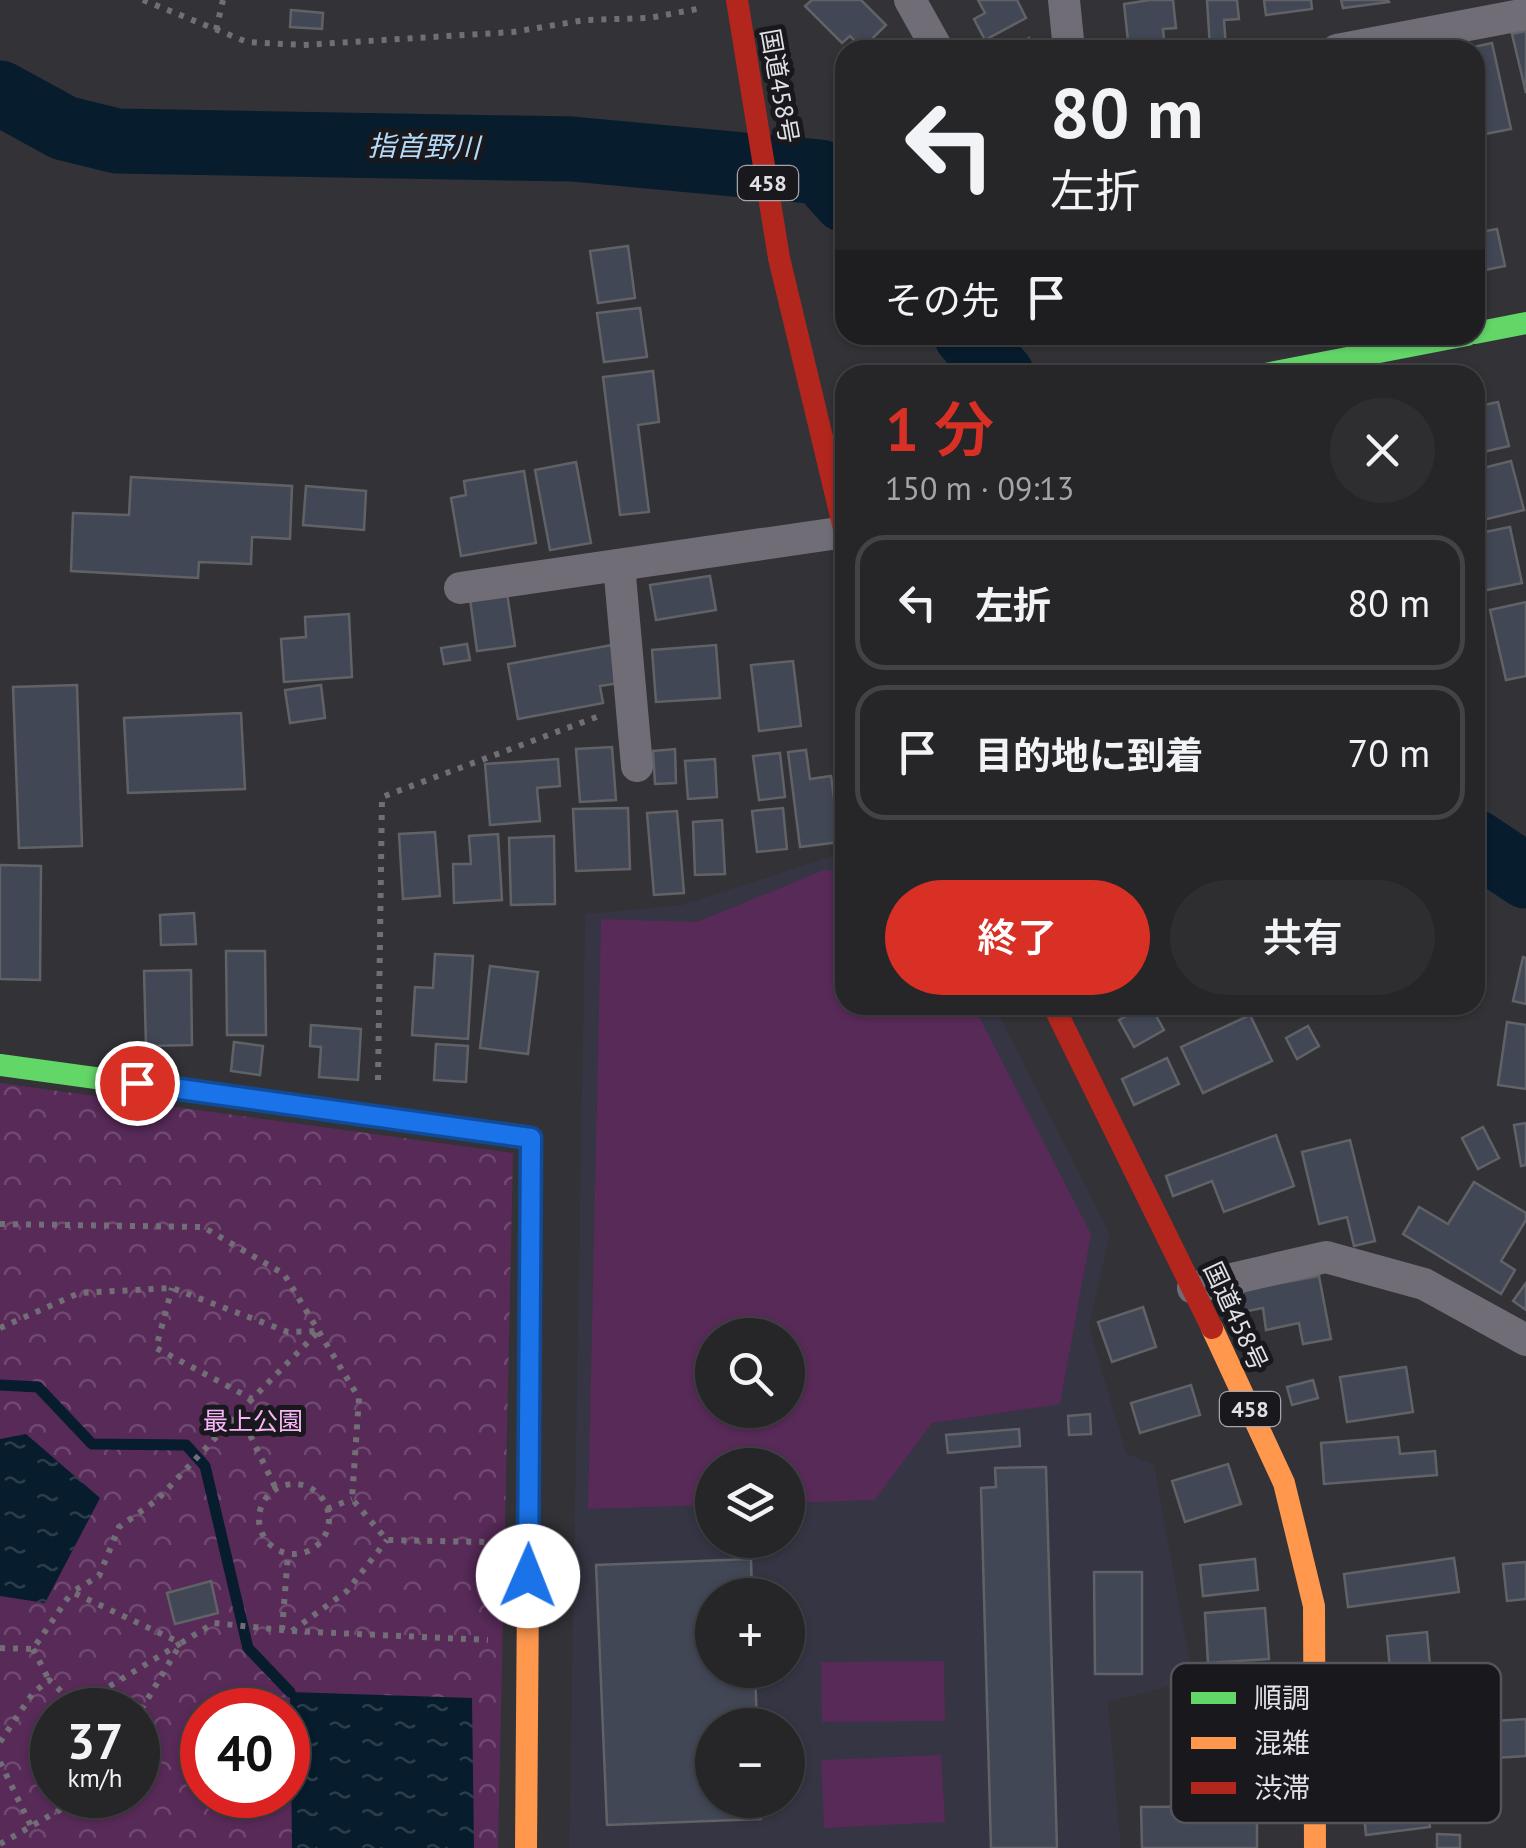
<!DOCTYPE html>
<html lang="ja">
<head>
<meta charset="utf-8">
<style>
	body { margin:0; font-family:"PT Sans","Noto Sans JP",sans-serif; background:#2e2e31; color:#f1f3f6; height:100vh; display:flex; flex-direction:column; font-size:38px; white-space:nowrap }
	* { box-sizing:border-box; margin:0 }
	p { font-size:32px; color:#a4a5a8 }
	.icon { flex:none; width:55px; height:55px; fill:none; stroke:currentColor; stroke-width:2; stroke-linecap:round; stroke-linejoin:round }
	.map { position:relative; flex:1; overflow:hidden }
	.drawer { position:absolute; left:835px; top:365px; width:650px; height:650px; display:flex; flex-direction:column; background:#262629; border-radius:30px; box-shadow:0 2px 8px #0004,0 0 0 2px #424346 }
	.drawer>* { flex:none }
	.top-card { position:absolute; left:835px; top:40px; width:650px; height:305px; border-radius:30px; box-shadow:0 2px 8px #0004,0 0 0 2px #424346; background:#262629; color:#f1f3f6; overflow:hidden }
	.buttons { position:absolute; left:695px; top:1318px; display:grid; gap:20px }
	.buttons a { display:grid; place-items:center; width:110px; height:110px; border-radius:50%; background:#262629; box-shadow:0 2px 8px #0004,0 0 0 2px #424346; font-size:50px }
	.speed { position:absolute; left:30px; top:1688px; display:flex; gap:20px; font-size:50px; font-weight:700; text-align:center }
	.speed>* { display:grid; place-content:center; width:130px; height:130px; border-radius:50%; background:#262629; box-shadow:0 2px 8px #0004,0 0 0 2px #424346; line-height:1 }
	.speed small { font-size:25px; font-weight:400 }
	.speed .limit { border:15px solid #d22; background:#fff; color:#111 }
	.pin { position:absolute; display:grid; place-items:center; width:85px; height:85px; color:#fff; margin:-42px; border:5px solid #fff; border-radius:50%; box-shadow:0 2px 10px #0007 }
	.me { position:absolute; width:110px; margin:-55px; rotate:1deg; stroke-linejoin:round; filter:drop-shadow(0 0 8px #0008) }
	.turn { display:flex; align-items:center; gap:35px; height:210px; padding:0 50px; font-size:45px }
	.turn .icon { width:130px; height:130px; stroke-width:2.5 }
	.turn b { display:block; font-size:70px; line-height:85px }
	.then { display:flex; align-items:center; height:95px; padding:0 50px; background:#0003; gap:20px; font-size:38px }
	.round { display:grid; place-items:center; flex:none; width:105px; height:105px; border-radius:52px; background:#2e2e31 }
	.overview { display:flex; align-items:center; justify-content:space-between; height:170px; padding:0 50px }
	h1 { font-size:60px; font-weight:600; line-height:75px; color:#d93025 }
	.button { display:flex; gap:20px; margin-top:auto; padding:20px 50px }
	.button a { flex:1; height:115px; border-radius:60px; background:#d93025; color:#fff; font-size:40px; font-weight:600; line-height:115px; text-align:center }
	.button a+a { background:#2e2e31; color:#f1f3f6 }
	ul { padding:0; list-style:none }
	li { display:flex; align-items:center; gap:30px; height:135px; margin:0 20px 15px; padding:0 30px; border:5px solid #424346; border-radius:30px }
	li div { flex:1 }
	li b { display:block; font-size:38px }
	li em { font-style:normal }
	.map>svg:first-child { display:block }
	.built { fill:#353544; fill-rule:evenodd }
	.park { fill:url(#park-crowns); fill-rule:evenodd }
	.pitch { fill:#582a58; fill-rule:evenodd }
	.water { fill:url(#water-ripples) }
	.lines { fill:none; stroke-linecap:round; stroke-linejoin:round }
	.stream { stroke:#071c2c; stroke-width:11 }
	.river { stroke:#071c2c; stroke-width:65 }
	.building { fill:#424756; stroke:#616266; stroke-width:2.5 }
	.path { stroke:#716e76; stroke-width:6; stroke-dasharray:5 8; stroke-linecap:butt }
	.street { stroke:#716d77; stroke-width:32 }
	.fast { stroke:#63d668; stroke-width:22 }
	.slow { stroke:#ff974d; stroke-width:22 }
	.jam { stroke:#b3261e; stroke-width:22 }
	.route-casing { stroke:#114b97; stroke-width:25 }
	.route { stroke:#1a73e8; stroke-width:18 }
	.labels { text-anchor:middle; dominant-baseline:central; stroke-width:10; stroke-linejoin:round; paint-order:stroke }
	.shield { fill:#18181d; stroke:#a5a5ab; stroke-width:2.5 }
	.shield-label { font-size:22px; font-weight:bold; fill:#e1e1e8 }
	.street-label { font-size:25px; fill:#e1e1e8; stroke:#18181d }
	.park-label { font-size:25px; fill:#f9b6f7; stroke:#18181d }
	.water-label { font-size:28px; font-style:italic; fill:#b4daf7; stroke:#18181d }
	.key { fill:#18181d; stroke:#54545a; stroke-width:2.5 }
	.key-label { font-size:28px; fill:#e1e1e8 }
</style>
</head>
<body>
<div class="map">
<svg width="1526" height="1848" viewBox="0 0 1526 1848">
	<defs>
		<pattern id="park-crowns" width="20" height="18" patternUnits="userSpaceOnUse" patternTransform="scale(2.5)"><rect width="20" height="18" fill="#582a58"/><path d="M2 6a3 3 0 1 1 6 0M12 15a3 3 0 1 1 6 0" fill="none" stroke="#704970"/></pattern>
		<pattern id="water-ripples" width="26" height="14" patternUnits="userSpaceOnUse" patternTransform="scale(2.5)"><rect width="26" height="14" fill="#071c2c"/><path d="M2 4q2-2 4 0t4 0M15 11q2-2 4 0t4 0" fill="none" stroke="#2b3d4b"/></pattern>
	</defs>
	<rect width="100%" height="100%" fill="#323237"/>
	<!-- built -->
	<path class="built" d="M 845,852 L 845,1005 L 994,1005 L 1110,1234 L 1089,1326 L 1126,1453 L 1154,1465 L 1193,1680 L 1108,1702 L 1121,1848 L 569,1848 L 585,914 L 682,905 ZM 712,1335 L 788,1335 L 788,1410 L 712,1410 ZM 712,1465 L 788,1465 L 788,1540 L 712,1540 ZM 712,1595 L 788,1595 L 788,1670 L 712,1670 ZM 712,1725 L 788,1725 L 788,1800 L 712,1800 Z"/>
	<!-- park -->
	<path class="park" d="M 0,1083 L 513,1153 L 498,1848 L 0,1848 ZM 52,1710 L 138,1710 L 138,1795 L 52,1795 ZM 202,1710 L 288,1710 L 288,1795 L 202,1795 Z"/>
	<!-- pitch -->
	<g class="pitch">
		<path d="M 824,870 L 845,871 L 845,1005 L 973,1005 L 1091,1234 L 1060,1404 L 932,1423 L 875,1500 L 788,1503 L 788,1465 L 712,1465 L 712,1505 L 588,1509 L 601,919 L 697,922 ZM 712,1335 L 788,1335 L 788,1410 L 712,1410 Z"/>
		<path d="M 944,1661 L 945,1721 L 822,1722 L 821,1662 Z"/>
		<path d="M 941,1755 L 945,1822 L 824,1828 L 821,1760 Z"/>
	</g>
	<!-- water -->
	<g class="water">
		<path d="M 26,1434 L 100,1498 L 45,1603 L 0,1596 L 0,1439 Z"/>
		<path d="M 290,1692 L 472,1698 L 474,1848 L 292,1848 Z"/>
	</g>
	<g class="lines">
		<!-- stream -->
		<path class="stream" d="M 0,1385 L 38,1387 L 92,1444 L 186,1445 L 205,1466 L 248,1648 L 290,1692"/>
		<!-- river -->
		<g class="river">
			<path d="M 0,93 L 64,128 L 117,141 L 572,149 L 820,172 L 845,200"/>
			<path d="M 966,335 L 1002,375"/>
			<path d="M 1475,842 L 1526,876"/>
		</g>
	</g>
	<!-- building -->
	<g class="building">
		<path d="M 812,0 L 861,0 L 886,25 L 862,49 L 850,36 L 842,43 L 805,6 Z"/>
		<path d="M 978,0 L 1017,0 L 1026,18 L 985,40 L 974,19 L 985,13 Z"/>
		<path d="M 1150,0 L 1173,0 L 1176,28 L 1163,29 L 1165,50 L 1129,50 L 1124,4 Z"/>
		<path d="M 1207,0 L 1237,0 L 1239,19 L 1224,20 L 1226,47 L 1210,48 Z"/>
		<path d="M 1264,0 L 1311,0 L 1312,9 L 1266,15 Z"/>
		<path d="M 1341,0 L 1388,0 L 1389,2 L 1343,8 Z"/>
		<path d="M 291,10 L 323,13 L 322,29 L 290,27 Z"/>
		<path d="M 1526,31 L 1526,93 L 1512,34 Z"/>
		<path d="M 1029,38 L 1036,50 L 1009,50 Z"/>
		<path d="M 1492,43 L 1511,129 L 1475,136 L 1475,50 L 1460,50 Z"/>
		<path d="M 1497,229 L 1505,266 L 1475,272 L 1475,233 Z"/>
		<path d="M 628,246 L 635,298 L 598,303 L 590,251 Z"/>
		<path d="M 640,308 L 647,357 L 604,362 L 597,313 Z"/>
		<path d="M 653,371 L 659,422 L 638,425 L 649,512 L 620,515 L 603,377 Z"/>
		<path d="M 1498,402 L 1509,446 L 1475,454 L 1475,407 Z"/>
		<path d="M 1511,461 L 1524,510 L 1475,522 L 1475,470 Z"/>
		<path d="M 576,462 L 591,543 L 550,550 L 535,470 Z"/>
		<path d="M 524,471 L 536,543 L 461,556 L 451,498 L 466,495 L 464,481 Z"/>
		<path d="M 131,477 L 292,486 L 290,539 L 252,537 L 251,564 L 199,562 L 198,578 L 71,571 L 73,513 L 129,515 Z"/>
		<path d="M 306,486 L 366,491 L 364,530 L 303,525 Z"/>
		<path d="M 1510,527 L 1522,583 L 1482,591 L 1475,559 L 1475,534 Z"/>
		<path d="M 710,576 L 716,610 L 656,620 L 650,585 Z"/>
		<path d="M 507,593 L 515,646 L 477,651 L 470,599 Z"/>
		<path d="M 1526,602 L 1526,676 L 1506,680 L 1490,610 Z"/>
		<path d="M 349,614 L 352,677 L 284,682 L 281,639 L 306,637 L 305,617 Z"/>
		<path d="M 467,644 L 470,660 L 444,664 L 441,648 Z"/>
		<path d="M 612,645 L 619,683 L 600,686 L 603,703 L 518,719 L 508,664 Z"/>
		<path d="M 716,645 L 720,698 L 656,702 L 652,650 Z"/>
		<path d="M 793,661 L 801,726 L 759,731 L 751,665 Z"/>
		<path d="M 77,685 L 82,846 L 19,848 L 13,687 Z"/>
		<path d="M 321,685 L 325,718 L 290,723 L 285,690 Z"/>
		<path d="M 241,713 L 245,789 L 128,793 L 124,718 Z"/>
		<path d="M 612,747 L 616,800 L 580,802 L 576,749 Z"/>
		<path d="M 675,749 L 676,783 L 655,784 L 653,751 Z"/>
		<path d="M 806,750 L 810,779 L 831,776 L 840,842 L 800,847 L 788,752 Z"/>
		<path d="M 780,753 L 785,797 L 759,800 L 753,756 Z"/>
		<path d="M 558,759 L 560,786 L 537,788 L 540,821 L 490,825 L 485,764 Z"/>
		<path d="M 715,759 L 717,797 L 688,799 L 685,761 Z"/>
		<path d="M 628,808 L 630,869 L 576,871 L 573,809 Z"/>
		<path d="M 783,808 L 787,849 L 757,852 L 752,811 Z"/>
		<path d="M 677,811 L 684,893 L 654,895 L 647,813 Z"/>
		<path d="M 722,820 L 725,874 L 695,875 L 693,822 Z"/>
		<path d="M 435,832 L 440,896 L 403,899 L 399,834 Z"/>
		<path d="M 498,834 L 502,900 L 454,903 L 453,864 L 471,864 L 469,836 Z"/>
		<path d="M 554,836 L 555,904 L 511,905 L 509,838 Z"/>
		<path d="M 0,865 L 41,866 L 40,980 L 0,979 Z"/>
		<path d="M 194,913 L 196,944 L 161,945 L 160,915 Z"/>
		<path d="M 226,951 L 265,951 L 266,1035 L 227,1035 Z"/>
		<path d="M 435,954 L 473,956 L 468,1039 L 412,1035 L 415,987 L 433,988 Z"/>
		<path d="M 1523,957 L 1526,958 L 1526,1004 L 1513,1001 Z"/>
		<path d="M 490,966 L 538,972 L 528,1054 L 480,1048 Z"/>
		<path d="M 191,970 L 192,1045 L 146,1046 L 144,971 Z"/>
		<path d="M 1146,1005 L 1150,1005 L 1164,1030 L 1134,1047 L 1119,1020 Z"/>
		<path d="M 1250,1015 L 1272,1061 L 1203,1093 L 1181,1047 Z"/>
		<path d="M 1507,1022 L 1526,1025 L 1526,1089 L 1498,1085 Z"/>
		<path d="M 311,1025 L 361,1029 L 358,1080 L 319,1077 L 321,1047 L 310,1046 Z"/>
		<path d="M 1308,1026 L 1319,1046 L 1297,1059 L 1286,1038 Z"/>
		<path d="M 234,1042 L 263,1046 L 260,1075 L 231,1071 Z"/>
		<path d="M 436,1044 L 468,1046 L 466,1082 L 434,1080 Z"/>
		<path d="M 1167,1058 L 1179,1084 L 1134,1105 L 1122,1079 Z"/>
		<path d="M 1526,1123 L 1526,1165 L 1521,1166 L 1514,1125 Z"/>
		<path d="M 1483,1127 L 1499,1158 L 1478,1169 L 1462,1138 Z"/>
		<path d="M 1276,1135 L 1294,1186 L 1224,1212 L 1212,1181 L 1173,1196 L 1166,1176 Z"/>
		<path d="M 1350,1140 L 1375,1241 L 1354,1246 L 1347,1217 L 1319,1224 L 1302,1152 Z"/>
		<path d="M 1474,1182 L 1526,1213 L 1526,1220 L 1501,1261 L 1515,1270 L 1501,1294 L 1403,1234 L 1419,1207 L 1448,1224 Z"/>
		<path d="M 1319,1276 L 1331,1339 L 1303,1344 L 1299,1323 L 1266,1330 L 1263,1308 L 1231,1314 L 1227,1293 Z"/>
		<path d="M 1526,1283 L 1526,1310 L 1513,1301 Z"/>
		<path d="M 1143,1307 L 1156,1347 L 1112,1362 L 1098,1322 Z"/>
		<path d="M 1406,1367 L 1413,1412 L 1347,1422 L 1340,1377 Z"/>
		<path d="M 1313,1380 L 1318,1398 L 1292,1405 L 1287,1387 Z"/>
		<path d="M 1191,1385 L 1200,1415 L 1140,1433 L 1131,1403 Z"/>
		<path d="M 1090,1414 L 1091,1434 L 1069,1435 L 1068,1416 Z"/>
		<path d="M 1019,1429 L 1020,1446 L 948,1453 L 946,1435 Z"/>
		<path d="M 1398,1437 L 1400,1454 L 1435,1451 L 1437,1475 L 1324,1484 L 1321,1443 Z"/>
		<path d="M 1228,1464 L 1241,1504 L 1185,1522 L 1172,1481 Z"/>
		<path d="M 1046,1467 L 1057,1848 L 991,1848 L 981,1488 L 996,1487 L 995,1468 Z"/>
		<path d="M 1454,1558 L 1459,1592 L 1348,1607 L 1344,1574 Z"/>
		<path d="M 751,1559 L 752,1595 L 712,1595 L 712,1670 L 755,1670 L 757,1725 L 712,1725 L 712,1800 L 760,1800 L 761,1819 L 607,1825 L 596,1565 Z"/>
		<path d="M 1255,1559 L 1258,1590 L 1203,1596 L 1200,1565 Z"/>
		<path d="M 1526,1562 L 1526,1599 L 1507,1601 L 1503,1564 Z"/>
		<path d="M 1094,1572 L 1142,1572 L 1142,1674 L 1095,1674 Z"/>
		<path d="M 211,1581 L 218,1613 L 175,1624 L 167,1593 Z"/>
		<path d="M 1265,1608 L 1269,1659 L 1208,1663 L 1205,1613 Z"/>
		<path d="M 1427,1632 L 1433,1700 L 1393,1703 L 1387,1636 Z"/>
		<path d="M 1526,1719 L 1526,1756 L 1355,1767 L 1352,1730 Z"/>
		<path d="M 1424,1780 L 1430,1827 L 1366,1835 L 1361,1787 Z"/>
		<path d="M 1257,1806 L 1257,1848 L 1142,1848 L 1141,1807 Z"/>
		<path d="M 1437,1834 L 1460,1835 L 1460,1848 L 1437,1848 Z"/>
	</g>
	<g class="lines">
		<!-- path -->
		<g class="path">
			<path d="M 143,0 L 247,42 L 303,45 L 513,32 L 585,20 L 649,18 L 697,9"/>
			<path d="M 216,30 L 223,0"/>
			<path d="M 378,1080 L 382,797 L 602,715"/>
			<path d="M 0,1224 L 203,1227 L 284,1274 L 359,1398 L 352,1499 L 387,1540 L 489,1542"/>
			<path d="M 0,1328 L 79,1293 L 172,1288 L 288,1332 L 319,1331 L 252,1399 L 156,1348 L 172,1288"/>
			<path d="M 252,1399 L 157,1500 L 119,1527 L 99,1576 L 72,1592 L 181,1643 L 214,1623 L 292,1631 L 488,1640"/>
			<path d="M 239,1412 L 276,1489"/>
			<circle cx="294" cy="1519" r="35"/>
			<path d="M 327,1509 L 352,1499"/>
			<path d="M 282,1630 L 288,1554"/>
			<path d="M 292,1631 L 347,1591 L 387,1540"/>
			<path d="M 0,1648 L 33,1649 L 72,1592"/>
			<path d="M 33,1649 L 49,1680"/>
			<path d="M 0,1742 L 33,1693 L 49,1680 L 77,1706 L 181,1643 L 138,1715"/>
			<path d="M 0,1762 L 31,1826"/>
			<path d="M 0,1844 L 86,1795"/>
		</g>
		<!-- street -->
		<g class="street">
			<path d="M 910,0 L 938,50"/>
			<path d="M 1064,0 L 1069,50"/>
			<path d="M 1337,50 L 1526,14"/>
			<path d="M 619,565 L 637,766"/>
			<path d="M 460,588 L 845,532"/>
			<path d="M 1193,1288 L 1326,1257 L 1424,1284 L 1526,1340"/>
		</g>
		<!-- fast -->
		<g class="fast">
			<path d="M 1475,333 L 1526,323"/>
			<path d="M 1260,375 L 1467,335"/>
			<path d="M 0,1065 L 531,1138 L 530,1340"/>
		</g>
		<!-- slow -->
		<g class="slow">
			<path d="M 1212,1328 L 1284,1483 L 1314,1606 L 1315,1848"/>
			<path d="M 526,1848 L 530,1340"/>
		</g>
		<!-- jam -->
		<g class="jam">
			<path d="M 737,0 L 779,258 L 845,533"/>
			<path d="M 1053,1005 L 1212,1328"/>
		</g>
	</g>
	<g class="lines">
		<defs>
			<path id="route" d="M 137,1083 L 531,1138 L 528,1576"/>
		</defs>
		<!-- route casing -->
		<use href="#route" class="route-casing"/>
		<!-- route -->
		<use href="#route" class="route"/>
	</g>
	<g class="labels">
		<!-- shield labels -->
		<g class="shield">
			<rect x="738" y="166" width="60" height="34" rx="8"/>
			<rect x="1220" y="1392" width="60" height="34" rx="8"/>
		</g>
		<g class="shield-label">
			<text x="768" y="183">458</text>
			<text x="1250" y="1409">458</text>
		</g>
		<!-- street labels -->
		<g class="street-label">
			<text transform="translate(780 86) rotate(80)">国道458号</text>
			<text transform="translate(1236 1316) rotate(65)">国道458号</text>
		</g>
		<!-- park labels -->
		<g class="park-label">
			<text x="253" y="1421">最上公園</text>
		</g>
		<!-- water labels -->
		<g class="water-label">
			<text transform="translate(424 146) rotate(1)">指首野川</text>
		</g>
	</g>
	<!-- legend -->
	<rect x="1171" y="1663" width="330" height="160" rx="15" class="key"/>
	<rect x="1191" y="1692" width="45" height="12" fill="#63d668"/>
	<rect x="1191" y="1737" width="45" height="12" fill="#ff974d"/>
	<rect x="1191" y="1782" width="45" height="12" fill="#b3261e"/>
	<g class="key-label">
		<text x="1254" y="1708">順調</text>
		<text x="1254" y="1753">混雑</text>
		<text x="1254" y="1798">渋滞</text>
	</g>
</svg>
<div class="buttons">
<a><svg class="icon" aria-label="search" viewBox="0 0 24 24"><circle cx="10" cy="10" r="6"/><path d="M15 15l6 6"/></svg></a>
<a><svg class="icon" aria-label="layers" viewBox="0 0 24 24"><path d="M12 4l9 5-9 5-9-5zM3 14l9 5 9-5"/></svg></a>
<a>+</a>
<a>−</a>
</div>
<div class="speed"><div>37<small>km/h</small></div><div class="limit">40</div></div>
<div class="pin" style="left:137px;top:1083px;background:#d93025"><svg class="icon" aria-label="arrive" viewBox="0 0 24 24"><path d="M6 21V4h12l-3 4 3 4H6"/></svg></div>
<svg class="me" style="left:528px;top:1576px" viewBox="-20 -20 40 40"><circle r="19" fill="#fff"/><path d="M0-13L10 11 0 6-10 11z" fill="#1a73e8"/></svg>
<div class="top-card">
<div class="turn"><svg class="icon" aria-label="left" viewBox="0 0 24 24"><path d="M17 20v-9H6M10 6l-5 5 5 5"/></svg><div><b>80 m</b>左折</div></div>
<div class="then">その先<svg class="icon" aria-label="arrive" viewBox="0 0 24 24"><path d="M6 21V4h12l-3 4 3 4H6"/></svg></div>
</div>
<section class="drawer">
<div class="overview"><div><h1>1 分</h1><p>150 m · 09:13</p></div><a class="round"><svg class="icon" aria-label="close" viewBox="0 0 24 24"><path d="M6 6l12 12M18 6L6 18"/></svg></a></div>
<ul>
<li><svg class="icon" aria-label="left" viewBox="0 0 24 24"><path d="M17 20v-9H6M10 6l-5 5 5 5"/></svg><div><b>左折</b></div><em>80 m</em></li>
<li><svg class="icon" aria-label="arrive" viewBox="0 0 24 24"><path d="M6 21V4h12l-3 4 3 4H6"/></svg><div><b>目的地に到着</b></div><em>70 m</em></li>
</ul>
<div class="button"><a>終了</a><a>共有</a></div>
</section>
</div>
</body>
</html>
